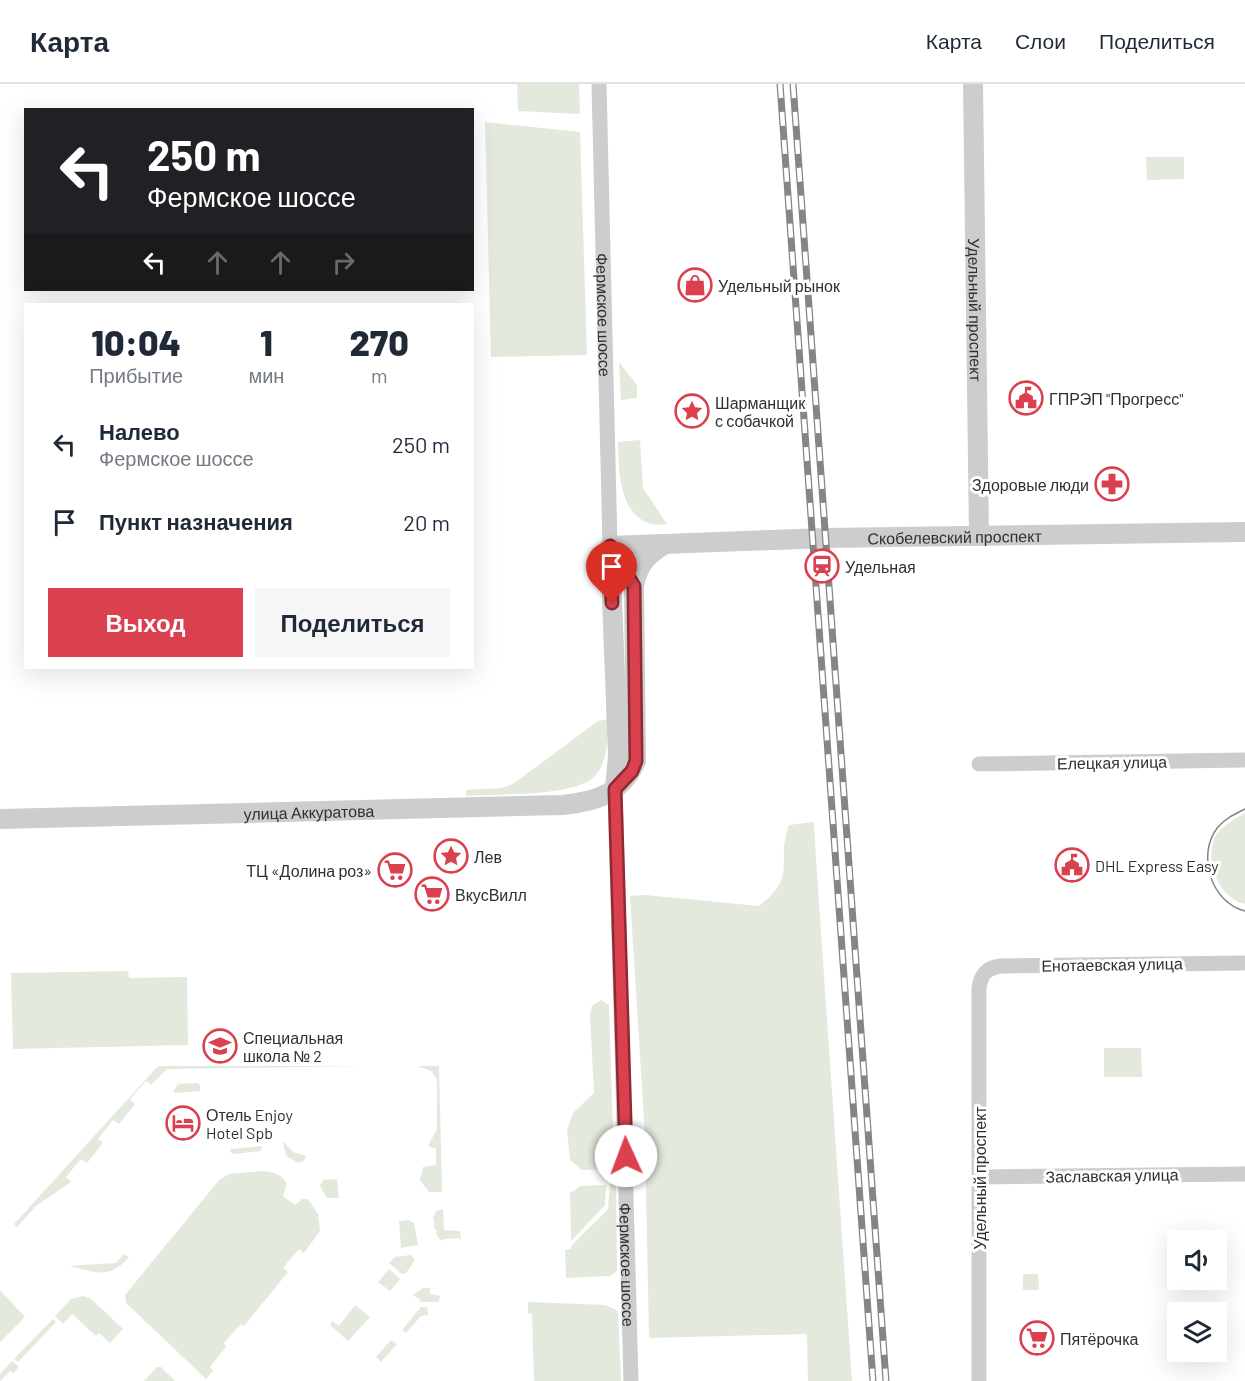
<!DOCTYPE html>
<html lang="ru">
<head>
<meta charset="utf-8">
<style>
	body { margin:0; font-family:Barlow,sans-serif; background:#f6f6f7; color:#1f2937; height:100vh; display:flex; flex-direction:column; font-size:22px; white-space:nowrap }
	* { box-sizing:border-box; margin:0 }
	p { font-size:20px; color:#747a83 }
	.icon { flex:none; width:33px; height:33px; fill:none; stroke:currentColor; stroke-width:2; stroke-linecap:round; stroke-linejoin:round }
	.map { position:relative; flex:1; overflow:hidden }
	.panel { position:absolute; left:24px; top:219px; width:450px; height:366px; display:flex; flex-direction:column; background:#fff; border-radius:0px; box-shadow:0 6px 24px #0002 }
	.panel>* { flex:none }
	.top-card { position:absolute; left:24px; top:24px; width:450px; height:183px; border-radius:0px; box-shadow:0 6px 24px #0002; background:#202124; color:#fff; overflow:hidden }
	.buttons { position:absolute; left:1167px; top:1146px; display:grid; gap:12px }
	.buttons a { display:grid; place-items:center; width:60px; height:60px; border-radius:0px; background:#fff; box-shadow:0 6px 24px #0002; font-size:30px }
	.pin { position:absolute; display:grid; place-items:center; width:51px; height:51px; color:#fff; margin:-62px -26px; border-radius:50% 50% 50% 0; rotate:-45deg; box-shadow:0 0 6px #0007 }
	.pin .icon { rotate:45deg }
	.me { position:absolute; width:66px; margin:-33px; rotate:358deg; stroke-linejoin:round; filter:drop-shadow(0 0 4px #0008) }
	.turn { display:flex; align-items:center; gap:21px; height:126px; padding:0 24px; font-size:27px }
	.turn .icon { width:78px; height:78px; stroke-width:2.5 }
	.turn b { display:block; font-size:42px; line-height:51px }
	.lanes { display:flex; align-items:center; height:57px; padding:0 24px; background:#0003; justify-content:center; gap:30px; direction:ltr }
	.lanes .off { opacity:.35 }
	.eta { display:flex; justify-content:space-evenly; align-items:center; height:102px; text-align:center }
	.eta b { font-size:36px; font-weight:800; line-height:42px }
	.action { display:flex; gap:12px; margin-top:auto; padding:12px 24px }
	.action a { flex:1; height:69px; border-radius:0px; background:#da404d; color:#fff; font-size:24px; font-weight:800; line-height:69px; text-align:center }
	.action a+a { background:#f6f6f7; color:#1f2937 }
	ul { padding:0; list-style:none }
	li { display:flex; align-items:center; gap:18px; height:78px; padding:0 24px }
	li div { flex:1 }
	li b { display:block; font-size:22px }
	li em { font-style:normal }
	header { display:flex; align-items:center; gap:36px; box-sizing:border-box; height:84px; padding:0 30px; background:#fff; border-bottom:2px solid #e0e1e3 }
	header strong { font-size:28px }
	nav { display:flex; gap:33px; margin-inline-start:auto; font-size:21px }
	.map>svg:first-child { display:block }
	.green { fill:#e4e9dd }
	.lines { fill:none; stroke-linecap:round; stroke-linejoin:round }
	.minor { stroke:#cdcdcd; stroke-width:15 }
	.tertiary { stroke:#cdcdcd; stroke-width:20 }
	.tram { stroke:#858585; stroke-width:1.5 }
	.rail-casing { stroke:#858585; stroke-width:7 }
	.rail { stroke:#fff; stroke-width:4.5; stroke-dasharray:14; stroke-linecap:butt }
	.route-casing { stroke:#8e2a32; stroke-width:15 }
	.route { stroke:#da404d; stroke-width:10 }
	.labels { text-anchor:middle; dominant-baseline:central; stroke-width:6; stroke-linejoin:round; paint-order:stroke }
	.poi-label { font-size:16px; fill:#303030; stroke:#fff; text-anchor:start }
	.street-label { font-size:16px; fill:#303030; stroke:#fff }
</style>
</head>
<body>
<header>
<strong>Карта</strong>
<nav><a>Карта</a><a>Слои</a><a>Поделиться</a></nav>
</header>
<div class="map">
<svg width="1245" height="1297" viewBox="0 0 1245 1297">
	<rect width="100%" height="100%" fill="#fff"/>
	<!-- green -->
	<g class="green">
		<path d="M 517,0 L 579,0 L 580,30 L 518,27 Z"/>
		<path d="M 485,38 L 580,48 L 587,271 L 491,273 Z"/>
		<path d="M 1146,73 L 1184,73 L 1184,95 L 1147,96 Z"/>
		<path d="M 619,278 L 637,301 L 637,314 L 621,316 Z"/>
		<path d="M 640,356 L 643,404 L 667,440 C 661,440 654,442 648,439 C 618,427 619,385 618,358 Z"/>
		<path d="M 608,635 C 607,653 609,678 594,693 C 573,713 496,710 466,712 L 466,706 L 501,704 L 513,700 L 598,637 Z"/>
		<path d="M 1245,729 L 1245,820 C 1241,819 1235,817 1232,814 C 1215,802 1206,773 1215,753 C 1221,742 1235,735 1245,729 Z"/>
		<path d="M 814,738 L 816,776 L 852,1297 L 808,1297 L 807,1250 L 649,1254 L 645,1051 L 630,812 L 645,811 L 759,822 C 799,792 775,777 789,741 Z"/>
		<path d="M 128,887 L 129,894 L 187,893 L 188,961 L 13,965 L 11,889 Z"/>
		<path d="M 601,916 L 609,921 L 614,1081 L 610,1085 L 582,1086 L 570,1076 L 567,1046 L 573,1029 L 594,1009 L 590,931 L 592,922 Z"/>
		<path d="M 1104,964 L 1141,964 L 1142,993 L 1104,993 Z"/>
		<path d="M 158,982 L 363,982 L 167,985 L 151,1001 L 146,997 L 130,1015 L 135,1020 L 119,1040 L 113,1036 L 98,1055 L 103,1059 L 87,1079 L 81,1075 L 66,1093 L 71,1098 L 36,1122 L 17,1143 L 14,1140 Z"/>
		<path d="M 417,982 L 439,982 L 442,1108 L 429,1108 L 420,1096 L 423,1083 L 436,1081 L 436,1065 L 428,1062 L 437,1045 L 437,996 L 431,987 Z"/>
		<path d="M 198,999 L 200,1001 L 200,1007 L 175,1009 L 173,1008 L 178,1000 Z"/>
		<path d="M 283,1057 L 293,1068 L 306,1072 L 304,1077 L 298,1079 L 286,1072 Z"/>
		<path d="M 262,1062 L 261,1067 L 233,1070 L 230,1067 L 230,1065 Z"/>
		<path d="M 263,1087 C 274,1088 282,1090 287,1100 L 283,1112 L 295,1121 L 302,1115 L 308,1115 L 318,1130 L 320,1147 L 304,1169 L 299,1165 L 283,1184 L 288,1188 L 244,1242 L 241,1240 L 224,1259 L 226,1263 L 210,1283 L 213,1287 L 206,1295 L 126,1219 L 125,1211 L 219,1096 L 229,1090 Z"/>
		<path d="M 337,1095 L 339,1114 L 327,1114 L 320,1102 L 323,1096 Z"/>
		<path d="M 610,1100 L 616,1100 L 617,1187 L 610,1192 L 566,1194 L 565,1166 L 571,1165 L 571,1162 L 608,1125 Z"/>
		<path d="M 606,1101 L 605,1121 L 571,1157 L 570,1108 L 574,1107 L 580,1102 Z"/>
		<path d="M 443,1125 L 444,1146 L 460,1147 L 461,1157 L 459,1154 L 444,1155 L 441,1157 L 436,1150 L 437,1146 L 435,1146 L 433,1133 L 436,1127 Z"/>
		<path d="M 408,1136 L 414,1139 L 418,1161 L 401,1164 L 399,1137 Z"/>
		<path d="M 124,1170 L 129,1173 C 109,1196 97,1188 69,1182 L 116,1179 Z"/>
		<path d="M 411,1171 L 415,1176 L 406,1189 L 402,1190 L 389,1179 L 395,1173 Z"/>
		<path d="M 389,1185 L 400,1195 L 390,1207 L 378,1198 Z"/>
		<path d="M 1023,1190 L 1038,1190 L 1039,1206 L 1023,1206 Z"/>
		<path d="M 423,1204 L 430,1204 L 430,1210 L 440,1212 L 439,1218 L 419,1218 L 421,1216 L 413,1211 Z"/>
		<path d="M 0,1206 L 25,1233 L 0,1258 Z"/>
		<path d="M 83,1212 L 90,1214 L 123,1245 L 110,1259 L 99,1249 L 96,1252 L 72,1230 L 63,1240 L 55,1232 L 71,1215 Z"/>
		<path d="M 528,1218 L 605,1221 L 618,1227 L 621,1297 L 534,1297 L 532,1230 L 528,1229 Z"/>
		<path d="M 355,1221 L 370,1233 L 348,1257 L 330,1241 L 332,1237 L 339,1242 Z"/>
		<path d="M 421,1223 L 427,1223 L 428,1231 L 421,1232 L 406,1249 L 402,1246 Z"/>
		<path d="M 53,1235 L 56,1238 L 18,1278 L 14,1275 Z"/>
		<path d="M 391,1256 L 397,1260 L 381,1278 L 376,1273 Z"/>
		<path d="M 12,1277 L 19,1283 L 13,1289 L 10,1287 L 0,1297 L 0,1290 Z"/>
		<path d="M 157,1283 L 161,1283 L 175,1297 L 144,1297 Z"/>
	</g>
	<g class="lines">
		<!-- minor -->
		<g class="minor">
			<path id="s1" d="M 599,0 L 610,462 L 634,502"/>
			<path d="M 979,680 L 1245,676"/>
			<path id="s2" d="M 615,705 L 631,1297"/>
			<path d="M 979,1093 L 1245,1090"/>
			<path d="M 979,1297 L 979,904 C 981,890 987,884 1000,882 L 1245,879"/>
		</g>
		<!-- tertiary -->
		<g class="tertiary">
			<path id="s3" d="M 973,0 L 979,452"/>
			<path id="s4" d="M 615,705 L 618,672 L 610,462 L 826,454 L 1245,448"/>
			<path id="s5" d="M 0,735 L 563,721 C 596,717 621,711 636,677 L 634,502 C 638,480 646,472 665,460"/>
		</g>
		<!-- tram -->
		<path class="tram" d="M 1245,725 C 1235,730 1226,734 1218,743 C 1196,770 1211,819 1245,827"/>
		<defs>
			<g id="rail">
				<path d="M 780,0 L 873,1297"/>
				<path d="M 793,0 L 886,1297"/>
			</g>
		</defs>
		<!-- rail casing -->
		<use href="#rail" class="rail-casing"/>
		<!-- rail -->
		<use href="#rail" class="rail"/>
	</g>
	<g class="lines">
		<defs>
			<path id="route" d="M 612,519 L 610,462 L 634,502 L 636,677 L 632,687 L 615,705 L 626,1072"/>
		</defs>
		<!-- route casing -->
		<use href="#route" class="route-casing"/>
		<!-- route -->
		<use href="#route" class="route"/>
	</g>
	<!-- icons -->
	<defs>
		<symbol id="shop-ring" viewBox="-11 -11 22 22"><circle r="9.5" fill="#fff" stroke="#da404d" stroke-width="1.5"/><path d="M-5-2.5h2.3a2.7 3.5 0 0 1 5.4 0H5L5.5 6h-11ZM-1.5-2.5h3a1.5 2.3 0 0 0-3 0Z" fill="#da404d"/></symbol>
		<symbol id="civic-ring" viewBox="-11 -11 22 22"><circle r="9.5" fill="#fff" stroke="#da404d" stroke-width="1.5"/><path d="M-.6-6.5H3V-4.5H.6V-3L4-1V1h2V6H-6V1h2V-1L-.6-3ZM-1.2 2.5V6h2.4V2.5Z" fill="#da404d"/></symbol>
		<symbol id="sight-ring" viewBox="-11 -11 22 22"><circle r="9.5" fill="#fff" stroke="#da404d" stroke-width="1.5"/><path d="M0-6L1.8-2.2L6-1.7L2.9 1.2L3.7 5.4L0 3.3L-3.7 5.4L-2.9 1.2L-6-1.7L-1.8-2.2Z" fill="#da404d"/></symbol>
		<symbol id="pharmacy-ring" viewBox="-11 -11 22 22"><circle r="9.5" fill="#fff" stroke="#da404d" stroke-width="1.5"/><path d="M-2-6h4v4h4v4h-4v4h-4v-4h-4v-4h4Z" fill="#da404d"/></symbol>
		<symbol id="station-ring" viewBox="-11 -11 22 22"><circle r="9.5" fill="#fff" stroke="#da404d" stroke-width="1.5"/><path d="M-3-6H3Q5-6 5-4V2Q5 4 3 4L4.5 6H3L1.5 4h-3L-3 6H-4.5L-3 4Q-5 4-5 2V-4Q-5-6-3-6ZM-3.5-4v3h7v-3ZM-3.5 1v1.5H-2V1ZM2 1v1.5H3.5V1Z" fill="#da404d"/></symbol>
		<symbol id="supermarket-ring" viewBox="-11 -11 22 22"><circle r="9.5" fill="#fff" stroke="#da404d" stroke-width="1.5"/><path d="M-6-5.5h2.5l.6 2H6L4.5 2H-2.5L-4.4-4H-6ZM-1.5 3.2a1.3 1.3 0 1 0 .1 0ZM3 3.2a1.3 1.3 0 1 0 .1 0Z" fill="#da404d"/></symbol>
		<symbol id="school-ring" viewBox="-11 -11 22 22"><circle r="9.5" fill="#fff" stroke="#da404d" stroke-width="1.5"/><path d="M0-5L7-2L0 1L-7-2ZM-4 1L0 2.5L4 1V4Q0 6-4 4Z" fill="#da404d"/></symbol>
		<symbol id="hotel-ring" viewBox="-11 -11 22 22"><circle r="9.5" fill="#fff" stroke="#da404d" stroke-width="1.5"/><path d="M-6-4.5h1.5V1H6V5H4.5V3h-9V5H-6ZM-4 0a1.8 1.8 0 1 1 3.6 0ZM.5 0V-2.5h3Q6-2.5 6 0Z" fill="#da404d"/></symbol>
	</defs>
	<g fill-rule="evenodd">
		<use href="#shop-ring" x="676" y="182" width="38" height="38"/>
		<use href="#civic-ring" x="1007" y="295" width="38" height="38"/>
		<use href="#sight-ring" x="673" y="308" width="38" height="38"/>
		<use href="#pharmacy-ring" x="1093" y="381" width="38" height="38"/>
		<use href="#station-ring" x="803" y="463" width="38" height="38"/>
		<use href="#sight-ring" x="432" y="753" width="38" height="38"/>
		<use href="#civic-ring" x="1053" y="762" width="38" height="38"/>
		<use href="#supermarket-ring" x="376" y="767" width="38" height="38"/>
		<use href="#supermarket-ring" x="413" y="791" width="38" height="38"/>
		<use href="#school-ring" x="201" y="943" width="38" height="38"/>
		<use href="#hotel-ring" x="164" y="1020" width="38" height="38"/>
		<use href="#supermarket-ring" x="1018" y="1235" width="38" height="38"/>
	</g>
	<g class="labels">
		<!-- poi labels -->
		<g class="poi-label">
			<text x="718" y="201">Удельный рынок</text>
			<text x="1049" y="314">ГПРЭП "Прогресс"</text>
			<text x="715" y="318">Шарманщик<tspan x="715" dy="18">с собачкой</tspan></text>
			<text x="1089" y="400" text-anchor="end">Здоровые люди</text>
			<text x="845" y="482">Удельная</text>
			<text x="474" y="772">Лев</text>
			<text x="1095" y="781">DHL Express Easy</text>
			<text x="372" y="786" text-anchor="end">ТЦ «Долина роз»</text>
			<text x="455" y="810">ВкусВилл</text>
			<text x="243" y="953">Специальная<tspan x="243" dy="18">школа № 2</tspan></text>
			<text x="206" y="1030">Отель Enjoy<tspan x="206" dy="18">Hotel Spb</tspan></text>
			<text x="1060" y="1254">Пятёрочка</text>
		</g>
		<!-- street labels -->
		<g class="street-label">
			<text stroke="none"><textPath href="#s3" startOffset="226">Удельный проспект</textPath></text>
			<text stroke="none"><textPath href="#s1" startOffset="231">Фермское шоссе</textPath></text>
			<text stroke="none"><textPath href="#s4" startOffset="588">Скобелевский проспект</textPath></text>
			<text transform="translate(1112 678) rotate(-1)">Елецкая улица</text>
			<text stroke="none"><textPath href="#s5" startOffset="309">улица Аккуратова</textPath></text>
			<text transform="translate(1112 880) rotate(-1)">Енотаевская улица</text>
			<text transform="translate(1112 1091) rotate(-1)">Заславская улица</text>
			<text transform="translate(979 1094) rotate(-90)">Удельный проспект</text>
			<text stroke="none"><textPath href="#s2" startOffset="476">Фермское шоссе</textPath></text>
		</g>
	</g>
</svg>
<div class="buttons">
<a><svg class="icon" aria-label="sound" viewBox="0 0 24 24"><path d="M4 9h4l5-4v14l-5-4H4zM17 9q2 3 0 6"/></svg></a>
<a><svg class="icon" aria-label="layers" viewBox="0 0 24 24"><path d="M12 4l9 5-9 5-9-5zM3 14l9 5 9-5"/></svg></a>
</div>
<div class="pin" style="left:612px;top:519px;background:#d93025"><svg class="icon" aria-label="arrive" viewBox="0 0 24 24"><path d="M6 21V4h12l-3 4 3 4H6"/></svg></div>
<svg class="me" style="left:626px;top:1072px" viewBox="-20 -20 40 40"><circle r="19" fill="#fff"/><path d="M0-13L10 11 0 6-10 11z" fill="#da404d"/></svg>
<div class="top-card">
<div class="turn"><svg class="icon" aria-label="left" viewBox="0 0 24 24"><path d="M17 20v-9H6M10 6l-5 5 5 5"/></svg><div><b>250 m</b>Фермское шоссе</div></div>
<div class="lanes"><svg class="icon" aria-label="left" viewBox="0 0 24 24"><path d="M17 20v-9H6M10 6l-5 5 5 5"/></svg><svg class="icon off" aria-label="ahead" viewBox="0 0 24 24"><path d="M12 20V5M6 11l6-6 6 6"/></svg><svg class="icon off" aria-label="ahead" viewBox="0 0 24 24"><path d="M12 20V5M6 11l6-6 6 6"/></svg><svg class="icon off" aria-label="right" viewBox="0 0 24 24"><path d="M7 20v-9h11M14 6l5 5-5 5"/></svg></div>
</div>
<section class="panel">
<div class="eta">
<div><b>10:04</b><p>Прибытие</p></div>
<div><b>1</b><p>мин</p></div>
<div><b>270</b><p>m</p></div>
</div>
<ul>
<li><svg class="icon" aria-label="left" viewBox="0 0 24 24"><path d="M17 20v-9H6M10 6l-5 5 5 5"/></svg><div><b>Налево</b><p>Фермское шоссе</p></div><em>250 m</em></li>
<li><svg class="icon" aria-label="arrive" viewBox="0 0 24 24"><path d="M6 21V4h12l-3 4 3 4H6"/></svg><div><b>Пункт назначения</b></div><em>20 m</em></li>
</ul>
<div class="action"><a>Выход</a><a>Поделиться</a></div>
</section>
</div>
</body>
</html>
